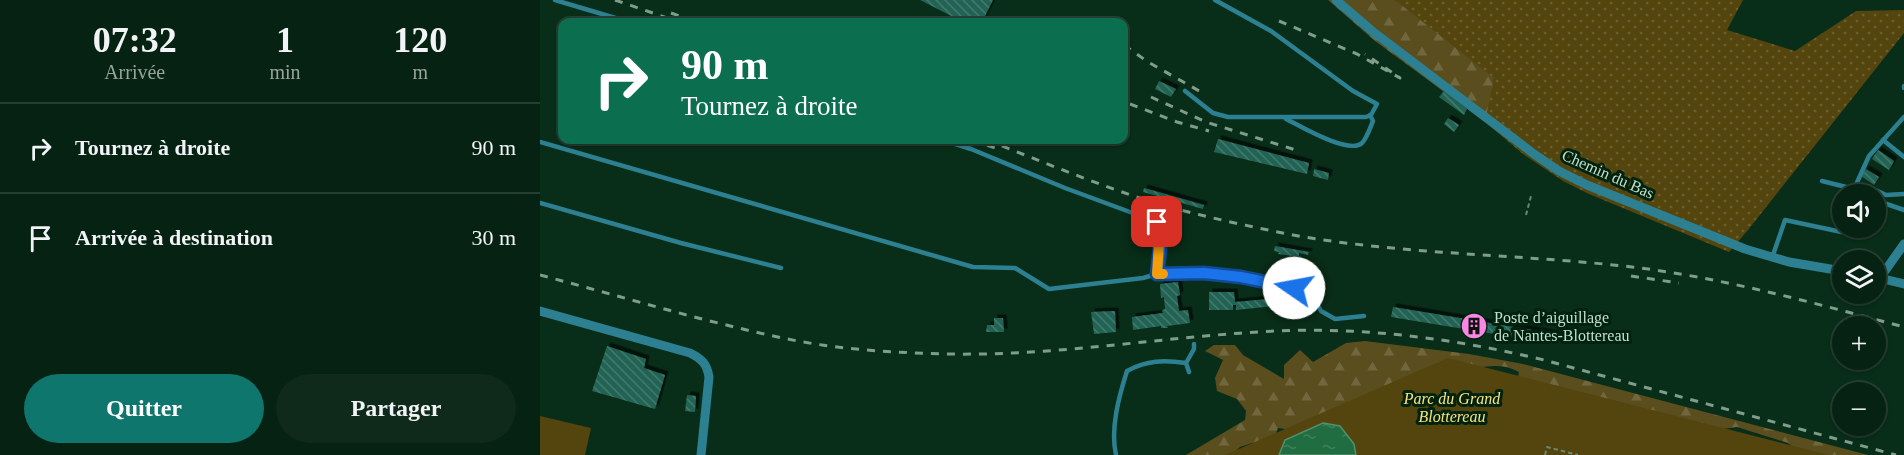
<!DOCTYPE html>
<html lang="fr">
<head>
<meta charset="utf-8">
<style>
	body { margin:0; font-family:Georgia,serif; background:#0f2a1b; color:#f1f3f6; height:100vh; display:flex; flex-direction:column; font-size:22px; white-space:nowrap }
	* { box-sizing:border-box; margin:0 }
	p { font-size:20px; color:#98a49f }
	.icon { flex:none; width:33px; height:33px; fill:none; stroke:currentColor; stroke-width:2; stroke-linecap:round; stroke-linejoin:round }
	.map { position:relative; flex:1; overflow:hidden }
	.sheet { display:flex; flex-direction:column; background:#062212; width:540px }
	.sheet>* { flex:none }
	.guide { position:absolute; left:18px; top:18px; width:570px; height:126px; border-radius:12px; box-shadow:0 2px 4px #0004,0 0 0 2px #273f32; background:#0b6e4f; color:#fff; overflow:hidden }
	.tools { position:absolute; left:1292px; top:184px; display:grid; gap:12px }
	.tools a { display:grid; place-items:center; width:54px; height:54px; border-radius:50%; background:#062212; box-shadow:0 2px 4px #0004,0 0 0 2px #273f32; font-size:30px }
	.pin { position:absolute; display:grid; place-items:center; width:51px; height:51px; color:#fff; margin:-26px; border-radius:12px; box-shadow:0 3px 9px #0006 }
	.me { position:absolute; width:66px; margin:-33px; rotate:282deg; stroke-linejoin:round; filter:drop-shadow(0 0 4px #0008) }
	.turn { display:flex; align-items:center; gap:21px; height:126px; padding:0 24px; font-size:27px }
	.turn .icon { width:78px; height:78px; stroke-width:2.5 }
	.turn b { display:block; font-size:42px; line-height:51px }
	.eta { display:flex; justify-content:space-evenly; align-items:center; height:102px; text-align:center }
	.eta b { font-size:36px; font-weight:700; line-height:42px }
	.cta { display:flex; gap:12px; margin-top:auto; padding:12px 24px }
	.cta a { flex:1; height:69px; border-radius:36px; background:#0f766e; color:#fff; font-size:24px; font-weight:700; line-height:69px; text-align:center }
	.cta a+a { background:#0f2a1b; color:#f1f3f6 }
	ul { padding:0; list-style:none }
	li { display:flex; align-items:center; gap:18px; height:90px; padding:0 24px; border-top:2px solid #273f32 }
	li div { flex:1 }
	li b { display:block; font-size:22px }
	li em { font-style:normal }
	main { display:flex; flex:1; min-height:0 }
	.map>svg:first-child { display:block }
	.grass { fill:url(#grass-dots) }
	.forest { fill:url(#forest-firs) }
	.green { fill:#53450d }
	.water { fill:url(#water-ripples); stroke:#528f6c; stroke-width:1.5 }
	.building { fill:url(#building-back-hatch); filter:url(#shadow) }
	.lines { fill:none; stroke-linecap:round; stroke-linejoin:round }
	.path { stroke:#678673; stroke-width:2; stroke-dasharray:4.5 3; stroke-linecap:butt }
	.lane { stroke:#2c8091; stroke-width:4.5 }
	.street { stroke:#2c8091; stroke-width:9 }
	.rail { stroke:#7f9d8a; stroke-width:3; stroke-dasharray:8 8; stroke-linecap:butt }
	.route-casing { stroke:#114b97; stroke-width:15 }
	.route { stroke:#1a73e8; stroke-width:10 }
	.slow { stroke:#f59e0b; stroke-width:10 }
	.labels { text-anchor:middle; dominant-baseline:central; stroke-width:6; stroke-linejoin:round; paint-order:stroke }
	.street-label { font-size:16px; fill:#c6dfcd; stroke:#00230f }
	.poi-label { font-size:16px; fill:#c6dfcd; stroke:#00230f; text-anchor:start }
	.park-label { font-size:16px; font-style:italic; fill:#fbe181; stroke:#00230f }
</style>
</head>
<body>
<main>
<section class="sheet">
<div class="eta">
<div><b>07:32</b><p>Arrivée</p></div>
<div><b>1</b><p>min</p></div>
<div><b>120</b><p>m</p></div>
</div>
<ul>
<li><svg class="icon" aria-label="right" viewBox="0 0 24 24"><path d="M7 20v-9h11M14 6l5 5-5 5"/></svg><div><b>Tournez à droite</b></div><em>90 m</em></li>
<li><svg class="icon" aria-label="arrive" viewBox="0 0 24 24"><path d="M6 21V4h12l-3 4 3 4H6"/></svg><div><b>Arrivée à destination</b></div><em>30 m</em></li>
</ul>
<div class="cta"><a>Quitter</a><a>Partager</a></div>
</section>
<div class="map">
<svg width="1364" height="455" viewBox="0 0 1364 455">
	<defs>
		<pattern id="grass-dots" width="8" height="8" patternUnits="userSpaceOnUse" patternTransform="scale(1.5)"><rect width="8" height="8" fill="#53450d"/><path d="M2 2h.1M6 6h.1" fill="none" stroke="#6a5f2f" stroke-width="1.8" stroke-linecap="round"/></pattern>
		<pattern id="forest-firs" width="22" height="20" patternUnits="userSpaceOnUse" patternTransform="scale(1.5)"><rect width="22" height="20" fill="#5b4e1e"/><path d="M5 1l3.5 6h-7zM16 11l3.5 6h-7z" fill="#71673e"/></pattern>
		<pattern id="water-ripples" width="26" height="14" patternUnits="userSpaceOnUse" patternTransform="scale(1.5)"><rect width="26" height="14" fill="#216d42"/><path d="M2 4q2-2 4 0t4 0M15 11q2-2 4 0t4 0" fill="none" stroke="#40815c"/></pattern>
		<pattern id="building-back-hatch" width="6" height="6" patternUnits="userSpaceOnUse" patternTransform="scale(1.5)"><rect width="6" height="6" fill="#226454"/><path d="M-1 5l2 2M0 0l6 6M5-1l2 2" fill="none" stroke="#417a6b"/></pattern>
		<filter id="shadow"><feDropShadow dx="3.5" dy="-3.5" stdDeviation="0" flood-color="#0009"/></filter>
	</defs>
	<rect width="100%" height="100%" fill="#082d18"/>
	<!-- grass -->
	<path class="grass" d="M 855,0 L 1203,0 L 1187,30 L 1255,51 L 1316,11 L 1364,10 L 1364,33 L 1208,230 L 1189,252 L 1049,194 L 1023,181 L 983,154 L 945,122 Z"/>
	<!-- forest -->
	<g class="forest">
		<path d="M 788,0 L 855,0 L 954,78 L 945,122 L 835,41 Z"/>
		<path d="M 825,341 L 929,354 L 983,364 L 1328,455 L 1263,455 L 1248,443 L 1197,427 L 1183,429 L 977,383 L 979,372 C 966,365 953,365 938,368 L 752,430 L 738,428 L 733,442 L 712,443 L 700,447 L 691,455 L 646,455 L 705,420 L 706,411 L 697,399 L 677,391 L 675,378 L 683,360 L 665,351 L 674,345 L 695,345 L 703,355 L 744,379 L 744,365 L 760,350 L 773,362 L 806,343 Z"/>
	</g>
	<!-- green -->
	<g class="green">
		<path d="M 908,358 L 1289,455 L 685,455 Z"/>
		<path d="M 0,416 L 51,428 L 45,455 L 0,455 Z"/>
	</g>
	<!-- water -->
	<path class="water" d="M 783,423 L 800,426 L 814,444 L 816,455 L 739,455 L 745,440 Z"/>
	<!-- building -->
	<g class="building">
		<path d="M 380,0 L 453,0 L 442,22 L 423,22 Z"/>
		<path d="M 619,81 L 636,89 L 631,97 L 615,89 Z"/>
		<path d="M 904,91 L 927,109 L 924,115 L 899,97 Z"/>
		<path d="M 908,118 L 919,125 L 914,132 L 904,124 Z"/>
		<path d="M 678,139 L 769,163 L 767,174 L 674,152 Z"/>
		<path d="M 1338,150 L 1354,161 L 1349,170 L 1332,159 Z"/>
		<path d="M 774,169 L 789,173 L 788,180 L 773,176 Z"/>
		<path d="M 1326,169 L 1339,177 L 1334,185 L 1321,176 Z"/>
		<path d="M 604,188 L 664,205 L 663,209 L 603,192 Z"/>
		<path d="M 735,246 L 769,252 L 768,255 L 759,253 L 759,257 L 738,254 L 739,252 L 734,251 Z"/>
		<path d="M 638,282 L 640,295 L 637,296 L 639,311 L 648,310 L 650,323 L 627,326 L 628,328 L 621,328 L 621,326 L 593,330 L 592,317 L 623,313 L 622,310 L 625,309 L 624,297 L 621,298 L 620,284 Z"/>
		<path d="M 669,292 L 694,292 L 695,302 L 751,297 L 752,304 L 696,310 L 696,305 L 693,305 L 693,310 L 669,310 Z"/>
		<path d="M 853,307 L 1016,334 L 1015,344 L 851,317 Z"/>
		<path d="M 575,311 L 576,332 L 554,334 L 551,312 Z"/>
		<path d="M 454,318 L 463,318 L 464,332 L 446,332 L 447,325 L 454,325 Z"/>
		<path d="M 67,346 L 106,359 L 104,368 L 125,375 L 115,409 L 52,391 Z"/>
		<path d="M 147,395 L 156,396 L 155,412 L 145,411 Z"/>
	</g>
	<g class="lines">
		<!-- path -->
		<g class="path">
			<path d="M 986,215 L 991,196"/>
			<path d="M 1005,455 L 1007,447 L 1038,455"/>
		</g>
		<!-- lane -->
		<g class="lane">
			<path d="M 15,0 L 89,22"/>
			<path d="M 1364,86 L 1364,88"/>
			<path d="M 645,91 L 673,113 L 688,117 L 826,117 L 831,115 L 837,104 L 813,91 L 731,31 L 675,0"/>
			<path d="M 746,119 C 760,126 809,155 822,143 C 827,138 830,128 833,121 L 830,115"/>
			<path d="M 1343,140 L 1364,157"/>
			<path d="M 0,142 L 433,267 L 475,268 L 509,289 L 603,278 L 617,274 L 620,249 L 617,222 L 525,188 L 431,149 L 403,140"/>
			<path d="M 1282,181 L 1314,189 L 1325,195"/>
			<path d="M 1314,189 L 1329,156 L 1364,117"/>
			<path d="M 1314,189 L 1331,188 L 1346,195 L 1364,194"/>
			<path d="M 1335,200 L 1364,210"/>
			<path d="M 0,203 L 141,243 L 241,268"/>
			<path d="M 1232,258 L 1245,220 L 1311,234"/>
			<path d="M 617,274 L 664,273 L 701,277 L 754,288 L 774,298 L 781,311 L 795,319 L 824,316"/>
			<path d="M 646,363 L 654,349 L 654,344"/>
			<path d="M 576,455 C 570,429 579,396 587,371 C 607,360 624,360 646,363 L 649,372"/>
		</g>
		<!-- street -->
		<g class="street">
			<path d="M 796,0 L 832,31 L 994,154 L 1019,171 L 1047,185 L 1205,249 L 1249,262 L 1302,271"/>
			<path d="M 1335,277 L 1364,284"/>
			<path d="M 1340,278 L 1364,244"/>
			<path d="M 0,311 L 150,353 C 162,359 167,364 169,377 L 161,455"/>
		</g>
		<!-- rail -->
		<g class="rail">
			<path d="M 75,0 L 139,22"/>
			<path d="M 131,13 L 156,22"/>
			<path d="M 739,21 L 817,54 L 860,78 L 825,54"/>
			<path d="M 584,45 L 608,62 L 661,92"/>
			<path d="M 611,97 L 666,122 L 759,151"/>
			<path d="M 590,104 L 637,122 L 669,131"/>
			<path d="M 432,140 L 455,148"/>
			<path d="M 447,140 C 503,162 558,185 615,203 C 661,216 707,226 753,235 C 865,255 980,254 1092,267 C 1184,278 1274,303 1364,327"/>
			<path d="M 0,275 C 53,289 105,304 158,318 C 199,328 240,339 282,345 C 324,351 367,353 410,354 C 519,356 627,336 736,331 C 827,327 916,339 1004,360 L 1356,455"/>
			<path d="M 1091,276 L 1139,283"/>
		</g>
	</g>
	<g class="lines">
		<defs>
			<path id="route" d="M 617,222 L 620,249 L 617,274 L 664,273 L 701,277 L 754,288"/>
		</defs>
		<!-- route casing -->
		<use href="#route" class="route-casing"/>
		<!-- route -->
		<use href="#route" class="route"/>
		<!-- slow -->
		<path class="slow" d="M 619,242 L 617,274 L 623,274"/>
	</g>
	<!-- icons -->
	<defs>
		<symbol id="building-disc" viewBox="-11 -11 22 22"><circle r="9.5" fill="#fb87e5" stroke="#00230f"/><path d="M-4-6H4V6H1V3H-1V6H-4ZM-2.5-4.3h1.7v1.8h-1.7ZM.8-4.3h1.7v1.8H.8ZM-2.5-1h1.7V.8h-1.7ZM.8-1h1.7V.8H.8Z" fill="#111"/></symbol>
	</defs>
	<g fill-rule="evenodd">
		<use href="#building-disc" x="919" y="311" width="30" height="30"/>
	</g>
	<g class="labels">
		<!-- street labels -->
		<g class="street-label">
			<text transform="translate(1068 174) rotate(24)">Chemin du Bas</text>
		</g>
		<!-- poi labels -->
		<g class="poi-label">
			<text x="954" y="317">Poste d’aiguillage<tspan x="954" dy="18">de Nantes-Blottereau</tspan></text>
		</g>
		<!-- park labels -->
		<g class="park-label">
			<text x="912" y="398">Parc du Grand<tspan x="912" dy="18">Blottereau</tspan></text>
		</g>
	</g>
</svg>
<div class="tools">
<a><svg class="icon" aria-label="sound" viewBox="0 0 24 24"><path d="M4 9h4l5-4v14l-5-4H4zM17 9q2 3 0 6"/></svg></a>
<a><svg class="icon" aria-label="layers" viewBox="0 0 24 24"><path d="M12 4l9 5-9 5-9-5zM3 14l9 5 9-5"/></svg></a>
<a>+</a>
<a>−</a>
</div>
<div class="pin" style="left:617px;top:222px;background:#d93025"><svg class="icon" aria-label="arrive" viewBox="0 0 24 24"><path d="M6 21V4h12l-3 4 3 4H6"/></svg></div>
<svg class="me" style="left:754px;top:288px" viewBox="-20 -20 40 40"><circle r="19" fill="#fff"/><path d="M0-13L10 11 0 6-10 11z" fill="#1a73e8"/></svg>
<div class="guide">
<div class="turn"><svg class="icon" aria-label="right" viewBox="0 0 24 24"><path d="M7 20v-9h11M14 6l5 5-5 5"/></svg><div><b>90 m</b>Tournez à droite</div></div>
</div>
</div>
</main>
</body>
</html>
